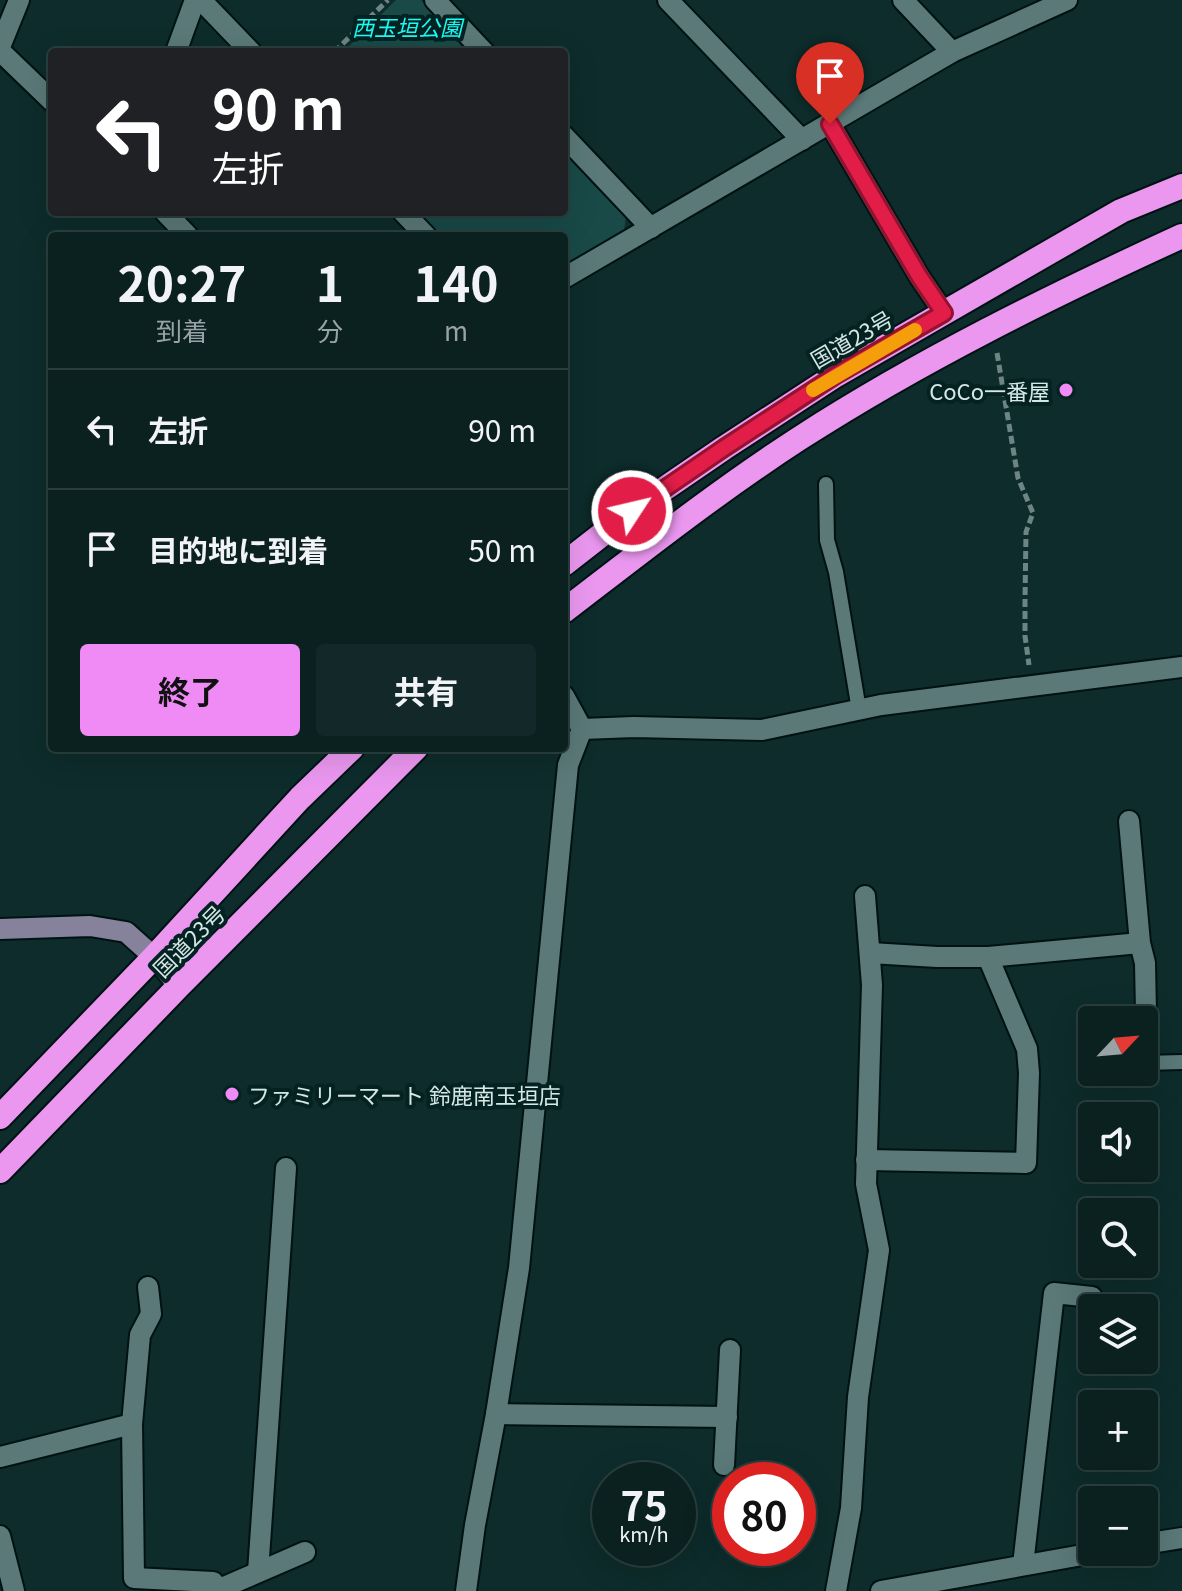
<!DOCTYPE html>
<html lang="ja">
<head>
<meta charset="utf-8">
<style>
	body { margin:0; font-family:Georgia,"Noto Sans JP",serif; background:#132929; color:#f1f3f6; height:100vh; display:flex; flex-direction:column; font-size:30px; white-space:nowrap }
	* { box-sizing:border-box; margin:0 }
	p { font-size:26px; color:#99a3a5 }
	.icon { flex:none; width:44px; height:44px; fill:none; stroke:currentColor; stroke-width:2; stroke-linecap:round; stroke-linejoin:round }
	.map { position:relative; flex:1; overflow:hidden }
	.sheet { position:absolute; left:48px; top:232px; width:520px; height:520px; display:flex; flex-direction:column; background:#0a2120; border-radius:8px; box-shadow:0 8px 32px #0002,0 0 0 2px #2a3e3e }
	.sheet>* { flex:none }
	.guide { position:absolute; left:48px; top:48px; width:520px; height:168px; border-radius:8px; box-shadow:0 8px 32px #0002,0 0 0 2px #2a3e3e; background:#202124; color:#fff; overflow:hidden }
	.needle { width:52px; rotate:64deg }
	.tools { position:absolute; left:1078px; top:1006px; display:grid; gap:16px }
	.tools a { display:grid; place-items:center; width:80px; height:80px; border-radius:8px; background:#0a2120; box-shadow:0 8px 32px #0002,0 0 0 2px #2a3e3e; font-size:40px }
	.speed { position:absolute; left:592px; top:1462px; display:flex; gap:16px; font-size:40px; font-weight:700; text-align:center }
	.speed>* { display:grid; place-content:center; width:104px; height:104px; border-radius:50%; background:#0a2120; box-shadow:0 8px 32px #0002,0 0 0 2px #2a3e3e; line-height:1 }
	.speed small { font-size:20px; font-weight:400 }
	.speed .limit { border:12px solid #d22; background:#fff; color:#111 }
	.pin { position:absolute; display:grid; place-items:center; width:68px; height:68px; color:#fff; margin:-82px -34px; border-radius:50% 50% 50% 0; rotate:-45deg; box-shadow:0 0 8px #0007 }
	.pin .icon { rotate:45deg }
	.me { position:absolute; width:88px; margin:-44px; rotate:55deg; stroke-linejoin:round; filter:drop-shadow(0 0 6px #0008) }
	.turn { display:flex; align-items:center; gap:28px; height:168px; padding:0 32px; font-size:36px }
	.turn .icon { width:104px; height:104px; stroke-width:2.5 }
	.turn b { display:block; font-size:56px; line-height:68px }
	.eta { display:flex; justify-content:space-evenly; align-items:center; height:136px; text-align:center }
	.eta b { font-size:48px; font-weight:700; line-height:56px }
	.cta { display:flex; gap:16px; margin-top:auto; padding:16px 32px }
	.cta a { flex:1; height:92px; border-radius:8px; background:#f08bf6; color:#111; font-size:32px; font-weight:700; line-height:92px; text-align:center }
	.cta a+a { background:#132929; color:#f1f3f6 }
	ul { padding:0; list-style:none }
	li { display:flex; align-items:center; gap:24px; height:120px; padding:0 32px; border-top:2px solid #2a3e3e }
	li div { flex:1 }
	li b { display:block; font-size:30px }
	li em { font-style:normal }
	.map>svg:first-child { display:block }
	.green { fill:#194a48 }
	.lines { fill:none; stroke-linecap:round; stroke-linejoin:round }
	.lane-casing { stroke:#001312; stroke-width:18 }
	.street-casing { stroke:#001312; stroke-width:24 }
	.secondary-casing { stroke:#001312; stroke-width:24 }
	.highway-casing { stroke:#001312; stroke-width:28 }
	.path { stroke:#6d8584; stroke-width:5; stroke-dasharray:8 4; stroke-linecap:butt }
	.lane { stroke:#5a7978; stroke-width:14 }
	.street { stroke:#5a7978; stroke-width:20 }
	.secondary { stroke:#86829c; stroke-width:20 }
	.highway { stroke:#eb97f0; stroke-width:24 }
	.route-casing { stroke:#92132f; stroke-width:20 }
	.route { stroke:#e11d48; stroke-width:14 }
	.slow { stroke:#f59e0b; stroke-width:14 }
	.poi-dot { fill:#f08bf6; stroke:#032221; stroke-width:3 }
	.labels { text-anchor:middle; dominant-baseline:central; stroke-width:8; stroke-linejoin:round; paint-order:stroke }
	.park-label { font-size:22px; font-style:italic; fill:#1bfbf5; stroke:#032221 }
	.street-label { font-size:22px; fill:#d6e8e6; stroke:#032221 }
	.poi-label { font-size:22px; fill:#d6e8e6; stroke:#032221; text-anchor:end }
</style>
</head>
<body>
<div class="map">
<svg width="1182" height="1591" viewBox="0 0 1182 1591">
	<rect width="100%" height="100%" fill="#0d2c2b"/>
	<!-- green -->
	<g class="green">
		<path d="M 396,0 L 421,0 L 470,52 L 343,52 Z"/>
		<path d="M 564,152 L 626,217 L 624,231 L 564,265 L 564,236 L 442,236 L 419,212 L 564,212 Z"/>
	</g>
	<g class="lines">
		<defs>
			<g id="lane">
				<path d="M 826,484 L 827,540 L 836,572 L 859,710"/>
				<path d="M 1144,1063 L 1182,1062"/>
			</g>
			<g id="street">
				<path d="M 201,0 L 251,52"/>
				<path d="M 435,0 L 484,52"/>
				<path d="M 668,0 L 802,140"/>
				<path d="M 903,0 L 952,52"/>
				<path d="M 0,47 L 19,0"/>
				<path d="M 0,51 L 52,101"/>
				<path d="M 176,52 L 195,0"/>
				<path d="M 830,124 L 919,276 L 944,313"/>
				<path d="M 564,136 L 651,228"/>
				<path d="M 165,212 L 188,236"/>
				<path d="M 403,212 L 426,236"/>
				<path d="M 564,278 L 952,52 L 1067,0"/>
				<path d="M 582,729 L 634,727 L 762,730 L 881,705 L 1182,667"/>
				<path d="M 1129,821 L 1140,943 L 1145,963 L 1147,1063"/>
				<path d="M 870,953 L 937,957 L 988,957 L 1140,943"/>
				<path d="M 866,1160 L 1026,1163 L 1029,1073 L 1027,1049 L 988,957"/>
				<path d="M 148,1287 L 151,1314 L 140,1335 L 132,1424 L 134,1578 L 213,1582 L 215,1591 L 305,1552"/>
				<path d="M 496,1414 L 727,1417"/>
				<path d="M 0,1457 L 132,1424"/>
				<path d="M 724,1465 L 730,1350"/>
				<path d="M 0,1536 L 14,1591"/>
				<path d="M 1144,1544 L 1182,1538"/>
				<path d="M 1023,1565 L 1054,1293 L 1092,1297"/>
				<path d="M 258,1572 L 286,1168"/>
				<path d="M 466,1591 L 475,1525 L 496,1414 L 519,1268 L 568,765 L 582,729 L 564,696"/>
				<path d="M 836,1591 L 851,1508 L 858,1397 L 879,1250 L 866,1184 L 872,985 L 865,896"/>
				<path d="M 881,1591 L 1099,1552"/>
			</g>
			<path id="secondary" d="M 0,929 L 90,926 L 126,932 L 154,957 L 179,986"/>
			<g id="highway">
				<path d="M 564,564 L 632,511 L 724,448 L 836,375 L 1121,211 L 1182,186"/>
				<path d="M 564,611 C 641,552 718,491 800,438 C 921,360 1051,296 1182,236"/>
				<path d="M 0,1117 L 154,957 L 300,798 L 352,748"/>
				<path d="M 0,1171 L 179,986 L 416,748"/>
			</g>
		</defs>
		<!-- lane casing -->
		<use href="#lane" class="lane-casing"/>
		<!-- street casing -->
		<use href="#street" class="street-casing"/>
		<!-- secondary casing -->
		<use href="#secondary" class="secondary-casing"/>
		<!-- highway casing -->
		<use href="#highway" class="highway-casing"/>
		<!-- path -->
		<g class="path">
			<path d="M 334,52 L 388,0"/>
			<path d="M 997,353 L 1018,478 L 1033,513 L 1026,532 L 1025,601 L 1025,636 L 1029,665"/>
		</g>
		<!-- lane -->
		<use href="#lane" class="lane"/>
		<!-- street -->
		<use href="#street" class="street"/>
		<!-- secondary -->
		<use href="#secondary" class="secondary"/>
		<!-- highway -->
		<use href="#highway" class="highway"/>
	</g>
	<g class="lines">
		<defs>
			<path id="route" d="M 632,511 L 724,448 L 836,375 L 944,313 L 919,276 L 830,124"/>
		</defs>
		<!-- route casing -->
		<use href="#route" class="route-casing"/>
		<!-- route -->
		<use href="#route" class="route"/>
		<!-- slow -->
		<path class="slow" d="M 813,390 L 915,330"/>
	</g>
	<!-- markers -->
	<g class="poi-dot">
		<circle cx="1066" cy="390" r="8"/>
		<circle cx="232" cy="1094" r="8"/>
	</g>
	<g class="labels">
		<!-- park labels -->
		<g class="park-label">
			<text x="407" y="26">西玉垣公園</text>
		</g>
		<!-- street labels -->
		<g class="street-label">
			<text transform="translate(851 338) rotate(-30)">国道23号</text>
			<text transform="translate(188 940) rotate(-45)">国道23号</text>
		</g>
		<!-- poi labels -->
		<g class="poi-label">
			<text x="1050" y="390">CoCo一番屋</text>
			<text x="248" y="1094" text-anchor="start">ファミリーマート 鈴鹿南玉垣店</text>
		</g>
	</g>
</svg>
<div class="tools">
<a><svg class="needle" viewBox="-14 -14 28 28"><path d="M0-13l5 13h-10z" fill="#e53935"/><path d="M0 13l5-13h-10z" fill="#99a3a5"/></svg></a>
<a><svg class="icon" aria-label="sound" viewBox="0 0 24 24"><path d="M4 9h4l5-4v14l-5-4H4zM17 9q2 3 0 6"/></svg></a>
<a><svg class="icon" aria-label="search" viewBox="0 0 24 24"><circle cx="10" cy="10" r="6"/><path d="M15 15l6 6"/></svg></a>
<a><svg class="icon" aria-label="layers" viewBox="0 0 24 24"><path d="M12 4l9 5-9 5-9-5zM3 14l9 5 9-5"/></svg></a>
<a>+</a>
<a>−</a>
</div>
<div class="speed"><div>75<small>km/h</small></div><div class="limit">80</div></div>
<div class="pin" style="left:830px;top:124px;background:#d93025"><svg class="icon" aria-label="arrive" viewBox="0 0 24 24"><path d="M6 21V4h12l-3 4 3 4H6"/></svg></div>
<svg class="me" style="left:632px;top:511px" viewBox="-20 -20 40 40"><circle r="17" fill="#e11d48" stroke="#fff" stroke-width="3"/><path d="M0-11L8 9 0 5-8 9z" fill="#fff"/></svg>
<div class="guide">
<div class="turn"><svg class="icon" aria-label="left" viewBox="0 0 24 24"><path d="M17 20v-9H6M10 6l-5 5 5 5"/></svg><div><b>90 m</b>左折</div></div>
</div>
<section class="sheet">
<div class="eta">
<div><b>20:27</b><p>到着</p></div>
<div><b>1</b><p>分</p></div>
<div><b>140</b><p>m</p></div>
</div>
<ul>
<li><svg class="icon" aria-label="left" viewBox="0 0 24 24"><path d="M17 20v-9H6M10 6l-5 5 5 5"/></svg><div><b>左折</b></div><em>90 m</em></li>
<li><svg class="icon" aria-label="arrive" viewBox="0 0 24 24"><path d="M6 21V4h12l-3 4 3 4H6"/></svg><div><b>目的地に到着</b></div><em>50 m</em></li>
</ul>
<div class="cta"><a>終了</a><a>共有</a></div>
</section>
</div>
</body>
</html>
